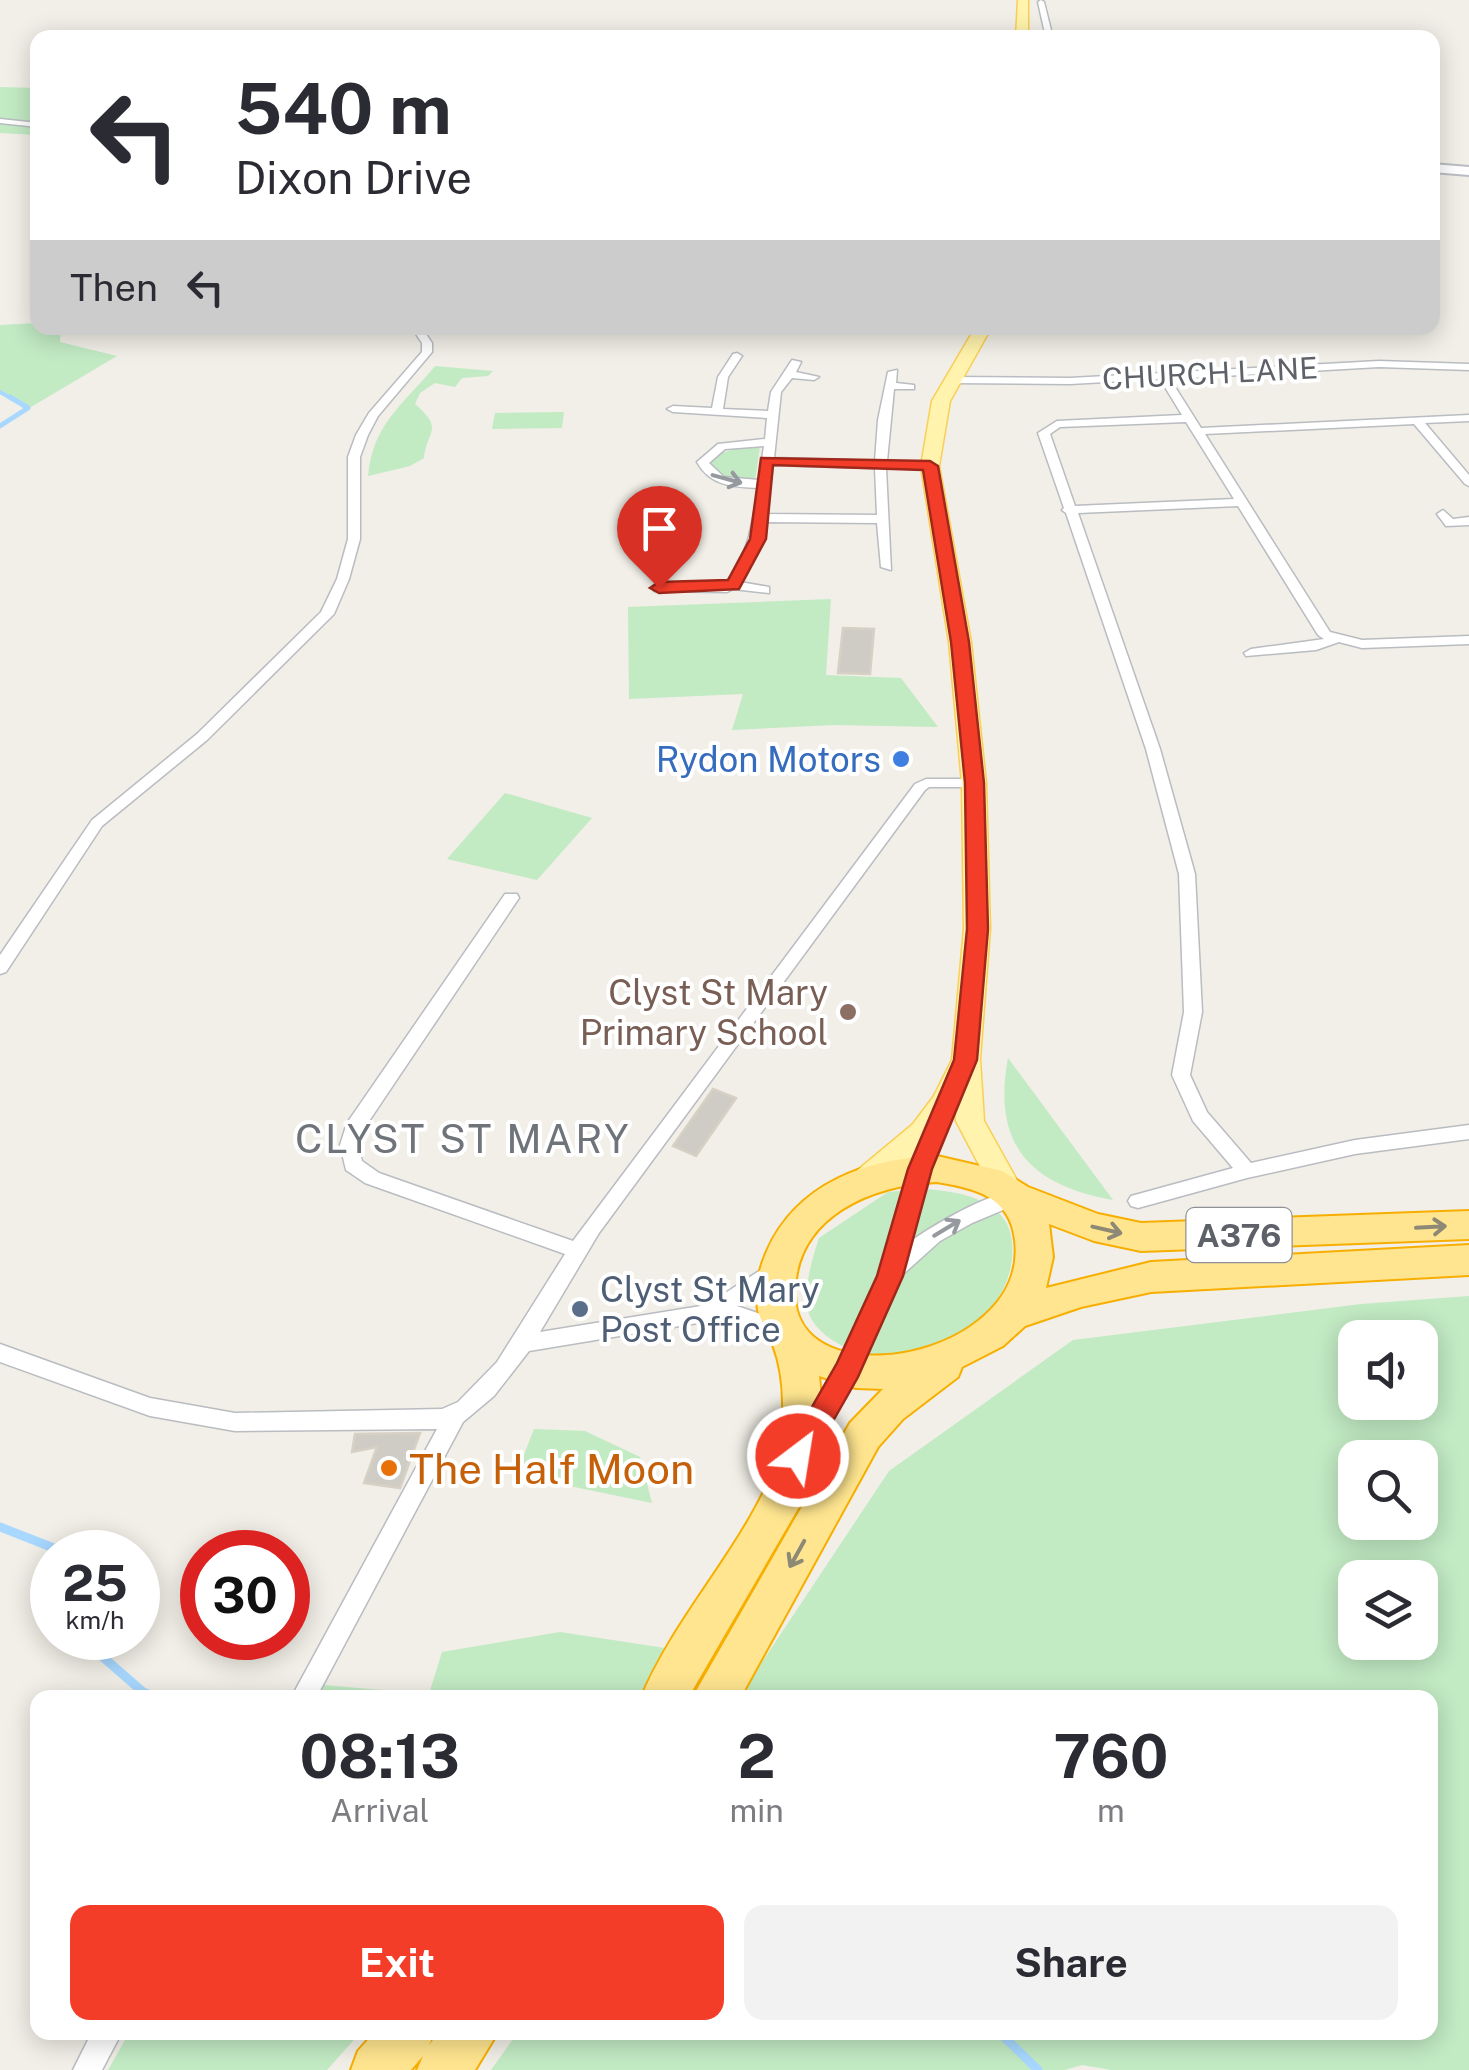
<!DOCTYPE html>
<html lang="en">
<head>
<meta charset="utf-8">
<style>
	body { margin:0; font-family:"Public Sans",sans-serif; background:#f2f2f3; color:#2b2b33; height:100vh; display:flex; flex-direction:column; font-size:38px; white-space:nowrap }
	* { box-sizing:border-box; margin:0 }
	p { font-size:32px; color:#7c7c81 }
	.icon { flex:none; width:55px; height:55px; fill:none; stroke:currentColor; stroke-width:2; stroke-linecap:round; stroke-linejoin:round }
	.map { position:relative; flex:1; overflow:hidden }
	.side { position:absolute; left:30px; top:1690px; width:1408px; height:350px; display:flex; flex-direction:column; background:#fff; border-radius:20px; box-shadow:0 5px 25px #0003 }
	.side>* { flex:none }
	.hud { position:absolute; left:30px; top:30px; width:1410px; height:305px; border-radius:20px; box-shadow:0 5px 25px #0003; background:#fff; color:#2b2b33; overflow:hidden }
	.buttons { position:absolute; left:1338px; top:1320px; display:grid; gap:20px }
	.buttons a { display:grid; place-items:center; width:100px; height:100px; border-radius:20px; background:#fff; box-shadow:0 5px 25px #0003; font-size:50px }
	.speed { position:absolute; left:30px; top:1530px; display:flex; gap:20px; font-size:50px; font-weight:700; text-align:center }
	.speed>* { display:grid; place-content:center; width:130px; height:130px; border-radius:50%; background:#fff; box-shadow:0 5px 25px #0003; line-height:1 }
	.speed small { font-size:25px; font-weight:400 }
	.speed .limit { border:15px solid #d22; background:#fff; color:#111 }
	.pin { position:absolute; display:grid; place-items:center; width:85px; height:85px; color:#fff; margin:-102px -42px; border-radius:50% 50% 50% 0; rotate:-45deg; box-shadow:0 0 10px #0007 }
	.pin .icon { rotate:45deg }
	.me { position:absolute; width:110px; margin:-55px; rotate:31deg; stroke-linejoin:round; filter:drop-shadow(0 0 8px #0008) }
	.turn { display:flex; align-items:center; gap:35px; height:210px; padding:0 40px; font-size:45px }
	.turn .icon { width:130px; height:130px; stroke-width:2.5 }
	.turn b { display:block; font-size:70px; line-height:85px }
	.then { display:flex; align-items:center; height:95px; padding:0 40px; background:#0003; gap:20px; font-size:38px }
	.eta { display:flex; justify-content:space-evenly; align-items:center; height:170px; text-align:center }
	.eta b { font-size:60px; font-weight:700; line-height:70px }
	.button { display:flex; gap:20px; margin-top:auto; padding:20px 40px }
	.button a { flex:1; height:115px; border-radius:20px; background:#f43d29; color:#fff; font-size:40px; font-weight:700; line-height:115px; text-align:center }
	.button a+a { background:#f2f2f3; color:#2b2b33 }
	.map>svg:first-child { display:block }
	.green { fill:#c2eac3; fill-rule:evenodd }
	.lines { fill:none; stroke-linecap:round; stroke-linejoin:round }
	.stream-far2 { stroke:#a8d8ff; stroke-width:4 }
	.stream-far1 { stroke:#a8d8ff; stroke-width:5 }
	.stream { stroke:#a8d8ff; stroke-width:9 }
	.building { fill:#ceccc5; stroke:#d6d1c4; stroke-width:2.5 }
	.street-casing { stroke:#b9bcc1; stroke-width:3 }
	.secondary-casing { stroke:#babdc3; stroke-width:4 }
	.primary-casing { stroke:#facf56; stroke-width:3 }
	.highway-casing { stroke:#f7ae00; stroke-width:4 }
	.street { fill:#fff; fill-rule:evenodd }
	.secondary { fill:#fff; fill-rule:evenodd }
	.primary { fill:#fff3ad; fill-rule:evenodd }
	.highway { fill:#ffe58f; fill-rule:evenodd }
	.oneway { stroke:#96999d }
	.oneway2 { stroke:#8e8974 }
	.route { fill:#f43d29; stroke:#9f281b; stroke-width:2.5 }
	.shop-dot { fill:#3f7fe0; stroke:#fff; stroke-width:4 }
	.education-dot { fill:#8d6e63; stroke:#fff; stroke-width:4 }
	.service-dot { fill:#5c6f8a; stroke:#fff; stroke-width:4 }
	.food-dot { fill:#e8710a; stroke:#fff; stroke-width:4 }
	.labels { text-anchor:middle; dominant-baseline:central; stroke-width:8; stroke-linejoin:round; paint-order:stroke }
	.far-street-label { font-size:30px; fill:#5e6268; stroke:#fff }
	.shield { fill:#fff; stroke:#8e9195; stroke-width:2.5 }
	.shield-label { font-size:32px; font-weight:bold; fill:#5e6268 }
	.shop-label { font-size:35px; fill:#366cbe; stroke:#fff; text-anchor:end }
	.education-label { font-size:35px; fill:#785e54; stroke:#fff; text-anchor:end }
	.service-label { font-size:35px; fill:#4e5e75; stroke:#fff; text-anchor:start }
	.quarter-label { font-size:40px; letter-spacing:2.5px; fill:#6f747a; stroke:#fff }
	.near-food-label { font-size:42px; fill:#c56008; stroke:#fff; text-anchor:start }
</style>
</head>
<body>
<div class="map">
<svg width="1469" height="2070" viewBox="0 0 1469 2070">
	<rect width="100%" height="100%" fill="#f1efe7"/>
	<!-- green -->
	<g class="green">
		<path d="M 0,87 L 37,88 L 37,135 L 0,133 Z"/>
		<path d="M 37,323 L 38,328 L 61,328 L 60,342 L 117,356 L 31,407 L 0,390 L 0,325 Z"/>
		<path d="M 435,366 L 493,371 L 488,376 L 462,378 L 455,387 L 435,383 L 420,393 L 415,404 C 445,430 427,430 424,458 L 410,466 L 368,476 C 373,423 404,404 435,366 Z"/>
		<path d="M 564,412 L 562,428 L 492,429 L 495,413 Z"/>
		<path d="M 751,444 L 760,446 L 755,481 L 720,476 L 709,467 L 708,460 L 719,450 L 725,452 Z"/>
		<path d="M 831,599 L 826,675 L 901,678 L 938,727 L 833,725 L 732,730 L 743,694 L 629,699 L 628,607 Z"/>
		<path d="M 505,793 L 592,818 L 537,880 L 447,859 Z"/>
		<path d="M 1008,1058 L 1113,1200 C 1029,1185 992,1144 1008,1058 Z"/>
		<path d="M 923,1189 C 958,1191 1008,1199 1012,1242 C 1018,1311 947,1351 885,1356 C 857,1358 811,1336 807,1306 C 805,1283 812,1259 819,1238 L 888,1192 Z"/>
		<path d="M 1469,1296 L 1469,2070 L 1111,2070 L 1082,2065 L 1065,2070 L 491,2070 L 518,2032 L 1430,2032 L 1430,1698 L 739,1697 L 889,1471 L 1073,1340 L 1361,1304 ZM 1355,1338 L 1420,1338 L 1420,1402 L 1355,1402 ZM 1355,1458 L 1420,1458 L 1420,1522 L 1355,1522 ZM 1355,1578 L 1420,1578 L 1420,1642 L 1355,1642 Z"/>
		<path d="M 534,1429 L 585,1431 L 640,1457 L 652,1503 L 516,1475 Z"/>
		<path d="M 560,1632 L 678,1650 L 641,1697 L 317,1698 L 324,1685 L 429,1694 L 442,1652 Z"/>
		<path d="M 129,2033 L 129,2032 L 360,2033 L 327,2070 L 108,2070 Z"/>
	</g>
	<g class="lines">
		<!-- stream-far2 -->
		<path class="stream-far2" d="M 0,392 L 14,400"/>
		<!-- stream-far1 -->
		<path class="stream-far1" d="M 0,426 L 28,408 L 10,397"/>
		<!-- stream -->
		<g class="stream">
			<path d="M 0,1527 L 64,1552"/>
			<path d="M 81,1638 L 143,1692 L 159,1698"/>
			<path d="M 999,2032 L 1038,2070"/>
		</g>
	</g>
	<!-- building -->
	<g class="building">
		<path d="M 843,628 L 874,629 L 870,674 L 838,673 Z"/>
		<path d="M 713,1089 L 736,1098 L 696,1156 L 673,1146 Z"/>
		<path d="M 420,1433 L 400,1488 L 364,1483 L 377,1447 L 352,1452 L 355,1434 Z"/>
	</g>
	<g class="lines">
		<defs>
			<g id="street">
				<path d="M 1041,0 L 1044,2 L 1053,38 L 1046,38 L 1038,2 Z"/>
				<path d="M 0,119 L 38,123 L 38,127 L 0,123 Z"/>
				<path d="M 412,328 L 422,328 L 432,343 L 432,352 L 378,416 L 368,435 L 360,457 L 360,539 L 349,579 L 334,614 L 207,740 L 102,826 L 6,972 L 0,974 L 0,955 L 92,820 L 197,734 L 321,612 L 337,579 L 348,539 L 348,457 L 356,435 L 369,413 L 422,352 L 422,343 Z"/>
				<path d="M 737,353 L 742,356 L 728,377 L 723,409 L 768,411 L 771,392 L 792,360 L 801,362 L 796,372 L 819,377 L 814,380 L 792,378 L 781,392 L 774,458 L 875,461 L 878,420 L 888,372 L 897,370 L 896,383 L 914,385 L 914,389 L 894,389 L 887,461 L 930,463 L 936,466 L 930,469 L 886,468 L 891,570 L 881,567 L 877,523 L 764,522 L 756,555 L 740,582 L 769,587 L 769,593 L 733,589 L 727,592 L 654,591 L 654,585 L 659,584 L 724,584 C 748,560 753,521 758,488 C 734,487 710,486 697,462 L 718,444 L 765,439 L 767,418 L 673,412 L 667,409 L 673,406 L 712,408 L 718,377 L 733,354 ZM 764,446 L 759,480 L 724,477 L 709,463 L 725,449 ZM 773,465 L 875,468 L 877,515 L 766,514 Z"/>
				<path d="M 1379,361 L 1469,364 L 1469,370 L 1379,367 L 1170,379 L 1201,428 L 1469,415 L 1469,421 L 1425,423 L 1469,475 L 1469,486 L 1465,484 L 1414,424 L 1205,434 L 1330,632 L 1362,640 L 1469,636 L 1469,644 L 1362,648 L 1339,642 L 1316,650 L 1246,656 L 1244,653 L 1251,649 L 1324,639 L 1318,635 L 1238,506 L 1078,513 L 1160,749 L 1195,874 L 1202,1012 L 1190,1075 L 1207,1112 L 1251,1163 L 1355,1140 L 1469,1125 L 1469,1139 L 1355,1154 L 1247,1178 L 1138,1208 L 1131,1206 L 1128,1201 L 1131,1196 L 1233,1168 L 1193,1121 L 1172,1075 L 1184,1012 L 1179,874 L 1146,749 L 1066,513 L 1062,510 L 1064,508 L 1038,433 L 1057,421 L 1182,415 L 1160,379 L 1070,384 L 951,383 L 946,380 L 951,377 L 1070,378 ZM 1186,422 L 1234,499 L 1075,506 L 1050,434 L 1060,427 Z"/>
				<path d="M 1443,510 L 1453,519 L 1469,517 L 1469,525 L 1446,526 L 1437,514 Z"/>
				<path d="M 926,779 L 974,779 L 981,783 L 974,787 L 929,787 L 925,790 L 599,1233 L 540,1332 L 707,1305 L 776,1260 L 783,1262 L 786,1268 L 783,1274 L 737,1306 L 790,1324 L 793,1330 L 790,1336 L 783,1339 L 734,1321 L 710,1321 L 529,1351 L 494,1396 L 463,1422 L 316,1698 L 291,1698 L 437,1429 L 235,1431 L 150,1416 L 0,1362 L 0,1344 L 150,1398 L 235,1413 L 442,1409 L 458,1402 L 497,1362 L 565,1254 L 365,1183 L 346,1170 L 340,1145 L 347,1123 L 505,894 L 517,894 L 519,898 L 363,1130 L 358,1145 L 362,1161 L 379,1173 L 573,1241 L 915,784 Z"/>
				<path d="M 938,1114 L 945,1116 L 947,1121 L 911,1241 C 932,1226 998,1186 1022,1192 L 1025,1197 L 1022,1202 L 972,1223 L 940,1241 L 900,1277 L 855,1374 L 817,1446 L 809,1448 L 801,1446 L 798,1439 L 840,1364 L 880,1276 L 929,1121 L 931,1116 Z"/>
				<path d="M 92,2032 L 122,2032 L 102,2070 L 73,2070 Z"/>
			</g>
			<path id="secondary" d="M 1432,164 L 1469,167 L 1469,175 L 1432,172 Z"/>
			<g id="primary">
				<path d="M 1018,0 L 1028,0 L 1028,38 L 1016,38 Z"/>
				<path d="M 975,328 L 991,328 L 950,401 L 939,466 L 971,642 L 986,783 L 990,929 L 980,1059 L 984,1121 L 1023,1191 L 1019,1199 L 1008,1203 L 997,1199 L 956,1121 L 955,1110 C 938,1136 886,1201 853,1190 L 849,1182 L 853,1174 L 913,1124 L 934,1096 L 952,1060 L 964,929 L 962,783 L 949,642 L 921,466 L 932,401 Z"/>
			</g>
			<g id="highway">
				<path d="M 937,1156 L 1002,1171 L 1028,1187 L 1098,1214 L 1141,1223 L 1469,1211 L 1469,1239 L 1141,1251 L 1094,1241 L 1049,1224 L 1053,1257 L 1046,1288 L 1151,1262 L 1469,1245 L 1469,1275 L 1151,1292 L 1081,1307 L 1025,1326 L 1003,1346 L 962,1367 L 958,1377 L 903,1419 L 878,1447 L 740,1698 L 692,1698 L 850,1423 L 883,1389 L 856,1388 L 819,1376 C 824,1418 821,1461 803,1500 L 688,1698 L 641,1698 C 673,1621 735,1556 769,1481 C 786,1444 788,1383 773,1345 C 769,1333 761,1323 758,1310 C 754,1290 759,1269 767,1251 C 797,1183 868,1158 937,1156 ZM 937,1182 C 974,1188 1010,1196 1015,1240 C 1030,1359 792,1402 795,1292 C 796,1216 872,1185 937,1182 Z"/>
				<path d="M 375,2032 L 435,2032 L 429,2045 L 439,2032 L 498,2032 L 475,2070 L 417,2070 L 423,2056 L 411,2070 L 351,2070 L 358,2051 Z"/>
			</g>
		</defs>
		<!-- street casing -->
		<use href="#street" class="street-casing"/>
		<!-- secondary casing -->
		<use href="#secondary" class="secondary-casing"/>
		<!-- primary casing -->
		<use href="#primary" class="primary-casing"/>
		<!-- highway casing -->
		<use href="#highway" class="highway-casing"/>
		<!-- street -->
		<use href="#street" class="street"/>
		<!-- secondary -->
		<use href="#secondary" class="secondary"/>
		<!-- primary -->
		<use href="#primary" class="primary"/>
		<!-- highway -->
		<use href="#highway" class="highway"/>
	</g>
	<!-- one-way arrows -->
	<defs><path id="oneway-shaft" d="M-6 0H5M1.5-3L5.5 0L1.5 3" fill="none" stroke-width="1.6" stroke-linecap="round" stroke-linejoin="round" transform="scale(2.5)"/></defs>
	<g class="oneway">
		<use href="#oneway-shaft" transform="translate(727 479) rotate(15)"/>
		<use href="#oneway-shaft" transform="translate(947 1228) rotate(-31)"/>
	</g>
	<g class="oneway2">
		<use href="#oneway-shaft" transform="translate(1431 1227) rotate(-3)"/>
		<use href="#oneway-shaft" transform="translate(1107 1230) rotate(13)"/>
		<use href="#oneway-shaft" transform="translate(797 1554) rotate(119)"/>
	</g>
	<!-- route -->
	<path class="route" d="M 761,458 L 930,461 L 938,466 L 969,642 L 984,783 L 988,929 L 977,1060 L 932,1169 L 903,1276 L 858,1377 L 808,1465 L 798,1469 L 788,1465 L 784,1456 L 837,1363 L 877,1276 L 908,1169 L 954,1060 L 967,929 L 965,783 L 951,642 L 923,470 L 773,465 L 766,539 L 739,589 L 659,593 L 650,588 L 659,582 L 728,580 L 750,539 Z"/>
	<!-- markers -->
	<circle class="shop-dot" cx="901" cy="759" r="10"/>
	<circle class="education-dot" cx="848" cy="1012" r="10"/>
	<circle class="service-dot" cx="580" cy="1309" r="10"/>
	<circle class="food-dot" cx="389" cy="1468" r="10"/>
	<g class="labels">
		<!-- far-street labels -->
		<g class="far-street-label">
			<text transform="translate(1210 373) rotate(-3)">CHURCH LANE</text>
		</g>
		<!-- shield labels -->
		<rect class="shield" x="1186.5" y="1208" width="105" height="54" rx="8"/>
		<g class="shield-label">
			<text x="1239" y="1235">A376</text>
		</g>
		<!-- shop labels -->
		<g class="shop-label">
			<text x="881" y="759">Rydon Motors</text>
		</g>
		<!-- education labels -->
		<g class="education-label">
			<text x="828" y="992">Clyst St Mary<tspan x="828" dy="40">Primary School</tspan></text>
		</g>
		<!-- service labels -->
		<g class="service-label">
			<text x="600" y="1289">Clyst St Mary<tspan x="600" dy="40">Post Office</tspan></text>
		</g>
		<!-- quarter labels -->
		<g class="quarter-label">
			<text x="463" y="1138">CLYST ST MARY</text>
		</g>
		<!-- near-food labels -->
		<g class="near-food-label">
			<text x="409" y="1468">The Half Moon</text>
		</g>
	</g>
</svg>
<div class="buttons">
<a><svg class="icon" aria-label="sound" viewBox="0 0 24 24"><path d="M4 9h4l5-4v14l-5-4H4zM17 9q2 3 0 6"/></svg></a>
<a><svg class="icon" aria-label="search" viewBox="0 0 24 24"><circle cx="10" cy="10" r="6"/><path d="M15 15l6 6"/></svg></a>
<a><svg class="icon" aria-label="layers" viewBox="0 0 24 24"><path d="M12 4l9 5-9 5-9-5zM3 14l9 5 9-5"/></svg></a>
</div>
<div class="speed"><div>25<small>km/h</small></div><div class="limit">30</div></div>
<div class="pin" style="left:659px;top:588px;background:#d93025"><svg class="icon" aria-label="arrive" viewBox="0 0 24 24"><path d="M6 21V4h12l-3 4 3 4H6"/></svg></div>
<svg class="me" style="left:798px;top:1456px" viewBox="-20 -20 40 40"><circle r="17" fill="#f43d29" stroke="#fff" stroke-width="3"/><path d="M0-11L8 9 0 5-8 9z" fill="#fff"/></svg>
<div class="hud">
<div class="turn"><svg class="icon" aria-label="left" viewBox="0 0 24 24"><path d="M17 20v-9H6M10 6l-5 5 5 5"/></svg><div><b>540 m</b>Dixon Drive</div></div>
<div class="then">Then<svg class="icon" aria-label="left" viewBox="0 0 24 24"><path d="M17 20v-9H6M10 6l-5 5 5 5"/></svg></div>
</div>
<section class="side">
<div class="eta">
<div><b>08:13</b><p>Arrival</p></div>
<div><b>2</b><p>min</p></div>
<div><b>760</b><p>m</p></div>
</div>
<div class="button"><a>Exit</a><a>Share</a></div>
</section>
</div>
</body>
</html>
